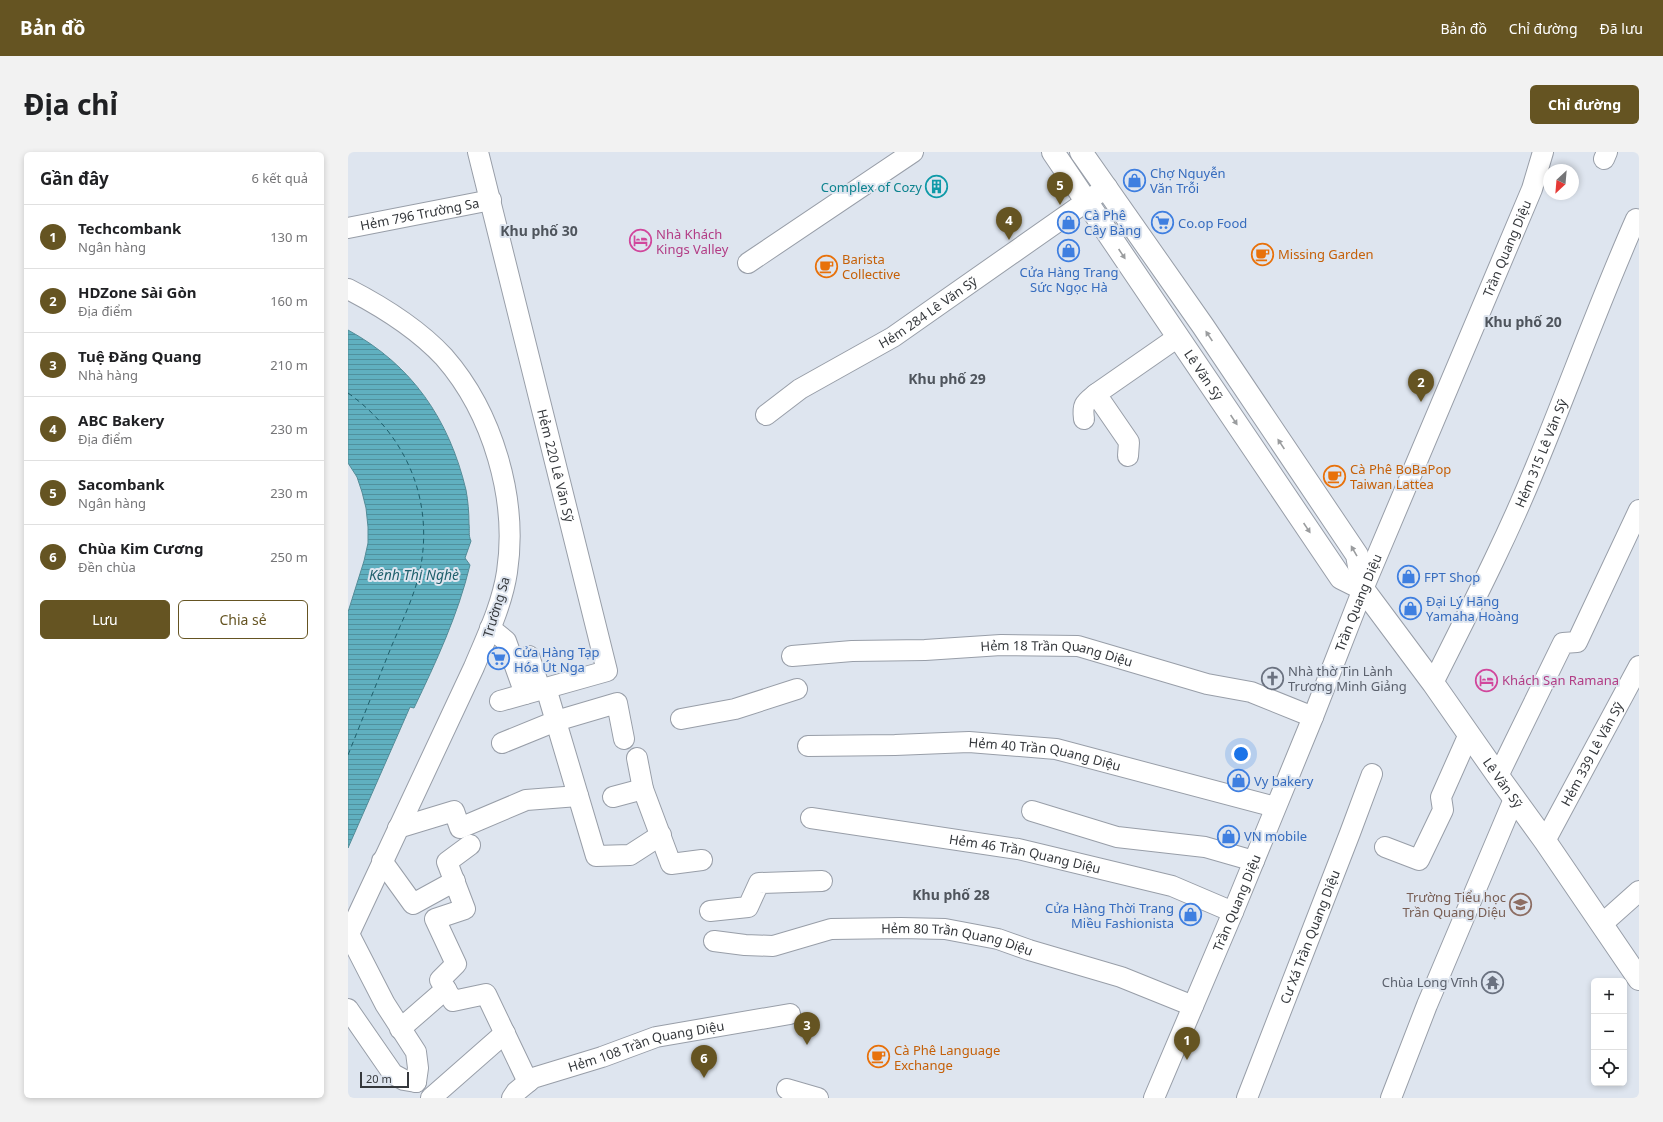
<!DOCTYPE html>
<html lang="vi">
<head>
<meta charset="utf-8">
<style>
  :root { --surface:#fff; --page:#f2f2f2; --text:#202124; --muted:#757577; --line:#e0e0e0; --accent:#655422 }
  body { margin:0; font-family:"Noto Sans",sans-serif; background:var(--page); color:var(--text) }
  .controls { position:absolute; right:12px; bottom:12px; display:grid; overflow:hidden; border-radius:6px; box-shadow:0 2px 6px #0003 }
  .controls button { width:36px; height:36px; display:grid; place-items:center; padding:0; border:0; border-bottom:1px solid var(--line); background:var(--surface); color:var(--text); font:20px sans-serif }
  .compass { position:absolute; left:1195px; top:12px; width:36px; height:36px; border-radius:50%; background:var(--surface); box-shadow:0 2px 6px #0003; rotate:206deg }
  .scale { position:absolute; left:12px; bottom:10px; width:49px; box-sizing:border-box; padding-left:4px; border:2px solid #35383c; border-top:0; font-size:11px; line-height:14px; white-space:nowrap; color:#35383c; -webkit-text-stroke:3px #dee5ef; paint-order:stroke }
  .you { position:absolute; left:893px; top:602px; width:14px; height:14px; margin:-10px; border:3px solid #fff; border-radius:50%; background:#1a73e8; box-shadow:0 0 0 6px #1a73e833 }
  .badge { display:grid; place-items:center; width:26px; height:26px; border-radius:50%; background:var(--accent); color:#fff; font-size:13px; font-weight:700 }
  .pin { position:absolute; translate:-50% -33px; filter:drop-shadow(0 1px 2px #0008) }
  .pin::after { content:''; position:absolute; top:21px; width:14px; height:12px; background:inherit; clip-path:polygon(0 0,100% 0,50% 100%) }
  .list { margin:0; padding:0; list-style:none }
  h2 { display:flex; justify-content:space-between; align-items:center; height:52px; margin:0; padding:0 16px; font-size:17px }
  h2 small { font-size:13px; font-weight:400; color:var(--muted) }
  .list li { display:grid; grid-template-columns:26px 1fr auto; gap:12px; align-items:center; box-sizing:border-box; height:64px; padding:0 16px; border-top:1px solid var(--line) }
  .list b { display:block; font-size:15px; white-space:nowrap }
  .list p { margin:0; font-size:13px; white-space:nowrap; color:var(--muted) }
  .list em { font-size:13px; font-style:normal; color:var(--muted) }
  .actions { display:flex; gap:8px; padding:12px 16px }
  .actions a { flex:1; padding:9px 0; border:1px solid var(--accent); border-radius:6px; text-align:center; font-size:14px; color:var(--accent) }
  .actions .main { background:var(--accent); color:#fff }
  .icon { flex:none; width:22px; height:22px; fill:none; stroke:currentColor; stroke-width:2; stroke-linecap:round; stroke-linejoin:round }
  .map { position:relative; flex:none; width:1291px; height:946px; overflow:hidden; border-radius:6px }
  header { display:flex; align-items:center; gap:24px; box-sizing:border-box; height:56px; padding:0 20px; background:var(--accent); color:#fff }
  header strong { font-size:19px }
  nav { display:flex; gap:22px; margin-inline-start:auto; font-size:14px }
  .intro { display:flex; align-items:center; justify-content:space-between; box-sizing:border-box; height:96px; padding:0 24px }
  h1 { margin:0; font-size:28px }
  .button { padding:10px 18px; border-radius:6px; background:var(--accent); color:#fff; font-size:14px; font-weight:700 }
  main { display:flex; gap:24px; padding:0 24px }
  aside { flex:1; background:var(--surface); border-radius:6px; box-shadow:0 2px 6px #0003 }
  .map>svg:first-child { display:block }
</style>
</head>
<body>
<header>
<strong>Bản đồ</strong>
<nav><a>Bản đồ</a><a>Chỉ đường</a><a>Đã lưu</a></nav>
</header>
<div class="intro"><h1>Địa chỉ</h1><a class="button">Chỉ đường</a></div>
<main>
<aside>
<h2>Gần đây<small>6 kết quả</small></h2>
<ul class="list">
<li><span class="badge">1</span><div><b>Techcombank</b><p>Ngân hàng</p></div><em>130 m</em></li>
<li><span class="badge">2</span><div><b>HDZone Sài Gòn</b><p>Địa điểm</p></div><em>160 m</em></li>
<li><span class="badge">3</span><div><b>Tuệ Đăng Quang</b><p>Nhà hàng</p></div><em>210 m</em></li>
<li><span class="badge">4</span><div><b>ABC Bakery</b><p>Địa điểm</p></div><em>230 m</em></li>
<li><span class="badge">5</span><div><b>Sacombank</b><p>Ngân hàng</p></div><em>230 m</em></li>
<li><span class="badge">6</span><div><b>Chùa Kim Cương</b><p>Đền chùa</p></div><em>250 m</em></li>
</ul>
<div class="actions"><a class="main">Lưu</a><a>Chia sẻ</a></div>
</aside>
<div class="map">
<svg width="1291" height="946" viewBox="0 0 1291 946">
  <defs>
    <pattern id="water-rules" width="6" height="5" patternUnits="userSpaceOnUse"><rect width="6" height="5" fill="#60b0c0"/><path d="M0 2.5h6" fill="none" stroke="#50909d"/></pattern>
  </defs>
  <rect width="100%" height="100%" fill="#dee5ef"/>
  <path fill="url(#water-rules)" stroke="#538c98" d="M0,178C64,213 101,267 118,338C120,349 121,360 121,372C122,378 120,383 123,389L117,406L122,413C110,463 88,510 66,556L62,555L0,696V460L16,409L20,391V375L18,356L14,340L9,325L0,311Z"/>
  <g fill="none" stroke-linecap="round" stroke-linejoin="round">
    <path stroke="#1e5f6c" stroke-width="1" stroke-dasharray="5 4" stroke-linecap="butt" d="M0,241C56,281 85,344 73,413C68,442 53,471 42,498C28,533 14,568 0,603"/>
    <defs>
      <g id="minor">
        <path id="s1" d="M130,0L259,519L152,549"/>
        <polyline points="1256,7 1259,0"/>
        <path id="s2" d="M0,76L143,48"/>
        <polyline points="400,111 565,0"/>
        <path d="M0,137C35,155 69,176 96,205C145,261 170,347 159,420C154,453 139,484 126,515L0,784"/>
        <path id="s3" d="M418,263L452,237L545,185L759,35"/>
        <path d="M736,267C734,252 737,251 748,242"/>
        <polyline points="780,304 781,290 748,242 830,185"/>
        <polyline points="142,476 158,489 177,542"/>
        <polyline points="181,504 192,537"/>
        <path id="s4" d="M444,504L504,499L577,498L653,493L730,494L859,532L903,540L965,565"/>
        <path id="s5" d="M1085,531C1121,459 1158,388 1188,314C1222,232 1252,148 1288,67"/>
        <polyline points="198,536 248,704 282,703 313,683"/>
        <polyline points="333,567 387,557 449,537"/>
        <polyline points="154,591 208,569 269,551 276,587"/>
        <path id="s6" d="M460,594L547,593L621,590L708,597L927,655"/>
        <polyline points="289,606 295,637 323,712 354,708"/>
        <polyline points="1150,624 1215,491 1229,490 1291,358"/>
        <polyline points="265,645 295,637"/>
        <polyline points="684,659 769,685 857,695 906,709"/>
        <path id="s7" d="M463,666L670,697L824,734L885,760"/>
        <polyline points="50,676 106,659 112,676 178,648 230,644"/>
        <path id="s8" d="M1197,689L1291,514"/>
        <polyline points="122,693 99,710 117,757 87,767 108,812 92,828 105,849 138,842 180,930"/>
        <polyline points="1037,695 1071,708 1095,658 1093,645 1121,582"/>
        <polyline points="34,709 65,752 107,729"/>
        <polyline points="362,759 400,755 411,731 474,729"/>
        <polyline points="1254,772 1291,739"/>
        <polyline points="1,782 37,852 68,900 70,916 68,930"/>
        <path id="s9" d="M366,789L397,793L425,794L483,777L553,776L597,777L650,787L681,798L773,825L845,854"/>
        <polyline points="0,857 45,922 56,928 68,930"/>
        <polyline points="52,877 98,837"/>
        <polyline points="439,937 470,946"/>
        <polyline points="83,946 157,881"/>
        <path id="s10" d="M164,946L168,940L185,926L254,905L308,885L442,862"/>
        <path id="s11" d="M806,946L885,760L965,565L1015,437L1184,37L1195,0"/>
        <path id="s12" d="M899,946L1002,681L1024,622"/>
        <polyline points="1043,946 1079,853 1166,647"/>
      </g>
      <g id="major">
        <path id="s13" d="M705,0L993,426L1015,437"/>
        <path id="s14" d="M733,0L855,174L1009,403L1015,437L1085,531L1150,624L1197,689L1291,827"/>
      </g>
    </defs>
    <use href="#minor" stroke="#989ea8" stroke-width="22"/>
    <use href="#major" stroke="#989ea8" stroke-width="24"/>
    <use href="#minor" stroke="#fff" stroke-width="20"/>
    <use href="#major" stroke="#fff" stroke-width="22"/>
  </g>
  <defs><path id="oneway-solid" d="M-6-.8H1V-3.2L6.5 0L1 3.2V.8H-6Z"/></defs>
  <g fill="#9a9c9e">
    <use href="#oneway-solid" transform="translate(774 102) rotate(56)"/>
    <use href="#oneway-solid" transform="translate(861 184) rotate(-124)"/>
    <use href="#oneway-solid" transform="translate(886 268) rotate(56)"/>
    <use href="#oneway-solid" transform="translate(933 292) rotate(-124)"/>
    <use href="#oneway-solid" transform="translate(959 376) rotate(56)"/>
    <use href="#oneway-solid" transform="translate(1006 399) rotate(-120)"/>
  </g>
  <defs>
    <symbol id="shop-ring" viewBox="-11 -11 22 22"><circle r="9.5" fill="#dee5ef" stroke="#3f7fe0" stroke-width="1.5"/><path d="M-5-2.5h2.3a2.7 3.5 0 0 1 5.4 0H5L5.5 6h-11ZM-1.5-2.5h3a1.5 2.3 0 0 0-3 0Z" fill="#3f7fe0"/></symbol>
    <symbol id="building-ring" viewBox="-11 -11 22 22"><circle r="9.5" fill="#dee5ef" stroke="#0f9aa8" stroke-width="1.5"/><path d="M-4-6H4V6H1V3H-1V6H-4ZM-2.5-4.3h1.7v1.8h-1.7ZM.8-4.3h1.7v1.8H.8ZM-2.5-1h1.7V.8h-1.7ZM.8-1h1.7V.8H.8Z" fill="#0f9aa8"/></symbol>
    <symbol id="supermarket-ring" viewBox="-11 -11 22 22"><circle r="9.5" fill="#dee5ef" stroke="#3f7fe0" stroke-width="1.5"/><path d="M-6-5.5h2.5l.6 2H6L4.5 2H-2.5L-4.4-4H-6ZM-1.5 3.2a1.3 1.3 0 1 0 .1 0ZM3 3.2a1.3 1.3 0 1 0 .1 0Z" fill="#3f7fe0"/></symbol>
    <symbol id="hotel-ring" viewBox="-11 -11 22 22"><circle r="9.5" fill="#dee5ef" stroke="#d1479c" stroke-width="1.5"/><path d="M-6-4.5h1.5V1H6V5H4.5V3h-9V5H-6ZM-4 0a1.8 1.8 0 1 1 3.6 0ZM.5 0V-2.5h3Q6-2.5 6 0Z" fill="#d1479c"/></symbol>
    <symbol id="cafe-ring" viewBox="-11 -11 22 22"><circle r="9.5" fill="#dee5ef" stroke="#e8710a" stroke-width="1.5"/><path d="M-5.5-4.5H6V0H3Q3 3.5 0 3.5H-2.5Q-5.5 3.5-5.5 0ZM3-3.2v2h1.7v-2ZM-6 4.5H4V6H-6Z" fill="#e8710a"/></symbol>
    <symbol id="church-ring" viewBox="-11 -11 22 22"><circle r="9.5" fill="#dee5ef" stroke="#6b7280" stroke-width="1.5"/><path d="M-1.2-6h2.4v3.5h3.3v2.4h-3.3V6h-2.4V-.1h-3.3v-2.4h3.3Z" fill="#6b7280"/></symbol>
    <symbol id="school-ring" viewBox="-11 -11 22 22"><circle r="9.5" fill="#dee5ef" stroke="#8d6e63" stroke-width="1.5"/><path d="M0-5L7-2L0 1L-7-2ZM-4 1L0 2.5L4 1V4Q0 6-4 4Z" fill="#8d6e63"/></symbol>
    <symbol id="temple-ring" viewBox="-11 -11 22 22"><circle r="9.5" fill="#dee5ef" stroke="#6b7280" stroke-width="1.5"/><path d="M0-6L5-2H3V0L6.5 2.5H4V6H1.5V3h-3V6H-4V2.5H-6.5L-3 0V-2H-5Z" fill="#6b7280"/></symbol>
  </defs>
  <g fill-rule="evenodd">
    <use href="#shop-ring" x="774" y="16" width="25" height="25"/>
    <use href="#building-ring" x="576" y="22" width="25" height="25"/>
    <use href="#shop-ring" x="708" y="58" width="25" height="25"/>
    <use href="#supermarket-ring" x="802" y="58" width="25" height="25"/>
    <use href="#hotel-ring" x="280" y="76" width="25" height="25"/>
    <use href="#shop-ring" x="708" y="86" width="25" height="25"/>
    <use href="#cafe-ring" x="902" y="90" width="25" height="25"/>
    <use href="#cafe-ring" x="466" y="102" width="25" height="25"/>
    <use href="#cafe-ring" x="974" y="312" width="25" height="25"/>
    <use href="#shop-ring" x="1048" y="412" width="25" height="25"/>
    <use href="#shop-ring" x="1050" y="444" width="25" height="25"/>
    <use href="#supermarket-ring" x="138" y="494" width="25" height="25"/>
    <use href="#church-ring" x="912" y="514" width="25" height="25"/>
    <use href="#hotel-ring" x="1126" y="516" width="25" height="25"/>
    <use href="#shop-ring" x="878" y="616" width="25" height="25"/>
    <use href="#shop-ring" x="868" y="672" width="25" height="25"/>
    <use href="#school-ring" x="1160" y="740" width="25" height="25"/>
    <use href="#shop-ring" x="830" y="750" width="25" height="25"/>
    <use href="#temple-ring" x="1132" y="818" width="25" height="25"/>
    <use href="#cafe-ring" x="518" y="892" width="25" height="25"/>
  </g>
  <g text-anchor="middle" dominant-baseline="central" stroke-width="4" stroke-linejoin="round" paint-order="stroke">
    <g font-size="13" fill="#366cbe" stroke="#dee5ef" text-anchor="start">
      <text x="802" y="21">Chợ Nguyễn<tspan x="802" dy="15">Văn Trỗi</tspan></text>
      <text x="736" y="63">Cà Phê<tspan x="736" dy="15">Cây Bàng</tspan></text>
      <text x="830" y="71">Co.op Food</text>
      <text x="721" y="120" text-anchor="middle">Cửa Hàng Trang<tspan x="721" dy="15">Sức Ngọc Hà</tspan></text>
      <text x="1076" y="425">FPT Shop</text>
      <text x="1078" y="449">Đại Lý Hãng<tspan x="1078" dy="15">Yamaha Hoàng</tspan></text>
      <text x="166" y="500">Cửa Hàng Tạp<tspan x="166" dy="15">Hóa Út Nga</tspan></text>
      <text x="906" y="629">Vy bakery</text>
      <text x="896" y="684">VN mobile</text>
      <text x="826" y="756" text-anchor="end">Cửa Hàng Thời Trang<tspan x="826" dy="15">Miều Fashionista</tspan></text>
    </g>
    <g font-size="13" fill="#0d838f" stroke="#dee5ef" text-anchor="end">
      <text x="574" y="35">Complex of Cozy</text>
    </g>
    <g font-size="13" fill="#35383c" stroke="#dee5ef">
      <text stroke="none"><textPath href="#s2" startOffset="73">Hẻm 796 Trường Sa</textPath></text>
      <text stroke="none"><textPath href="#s11" startOffset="920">Trần Quang Diệu</textPath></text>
      <text stroke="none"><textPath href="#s3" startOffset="192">Hẻm 284 Lê Văn Sỹ</textPath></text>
      <text stroke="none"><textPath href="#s13" startOffset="269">Lê Văn Sỹ</textPath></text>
      <text stroke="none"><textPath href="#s5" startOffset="254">Hẻm 315 Lê Văn Sỹ</textPath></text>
      <text stroke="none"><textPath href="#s1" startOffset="323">Hẻm 220 Lê Văn Sỹ</textPath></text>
      <text stroke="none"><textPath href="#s11" startOffset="536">Trần Quang Diệu</textPath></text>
      <text transform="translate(148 455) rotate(-73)">Trường Sa</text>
      <text stroke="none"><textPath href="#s4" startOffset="266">Hẻm 18 Trần Quang Diệu</textPath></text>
      <text stroke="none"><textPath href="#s8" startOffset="99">Hẻm 339 Lê Văn Sỹ</textPath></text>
      <text stroke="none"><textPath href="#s6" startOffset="238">Hẻm 40 Trần Quang Diệu</textPath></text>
      <text stroke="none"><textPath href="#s14" startOffset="762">Lê Văn Sỹ</textPath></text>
      <text stroke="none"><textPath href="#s7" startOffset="217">Hẻm 46 Trần Quang Diệu</textPath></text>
      <text stroke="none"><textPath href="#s11" startOffset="212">Trần Quang Diệu</textPath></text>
      <text stroke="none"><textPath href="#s12" startOffset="173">Cư Xá Trần Quang Diệu</textPath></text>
      <text stroke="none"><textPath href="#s9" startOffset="247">Hẻm 80 Trần Quang Diệu</textPath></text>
      <text stroke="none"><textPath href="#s10" startOffset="147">Hẻm 108 Trần Quang Diệu</textPath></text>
    </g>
    <g font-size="13" fill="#b23c85" stroke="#dee5ef" text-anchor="start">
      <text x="308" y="82">Nhà Khách<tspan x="308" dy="15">Kings Valley</tspan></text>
      <text x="1154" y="528">Khách Sạn Ramana</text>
    </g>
    <g font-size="13" fill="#c56008" stroke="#dee5ef" text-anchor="start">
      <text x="930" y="102">Missing Garden</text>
      <text x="494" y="107">Barista<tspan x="494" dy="15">Collective</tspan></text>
      <text x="1002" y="317">Cà Phê BoBaPop<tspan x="1002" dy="15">Taiwan Lattea</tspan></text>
      <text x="546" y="898">Cà Phê Language<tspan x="546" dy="15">Exchange</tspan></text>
    </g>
    <g font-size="13" fill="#5b616d" stroke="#dee5ef" text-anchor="start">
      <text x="940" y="519">Nhà thờ Tin Lành<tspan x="940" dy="15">Trương Minh Giảng</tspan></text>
      <text x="1130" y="830" text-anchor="end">Chùa Long Vĩnh</text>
    </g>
    <g font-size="13" fill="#785e54" stroke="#dee5ef" text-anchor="end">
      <text x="1158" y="745">Trường Tiểu học<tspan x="1158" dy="15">Trần Quang Diệu</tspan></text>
    </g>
    <g font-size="14" font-weight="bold" fill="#4f555d" stroke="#dee5ef">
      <text x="191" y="78">Khu phố 30</text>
      <text x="1175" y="169">Khu phố 20</text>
      <text x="599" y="226">Khu phố 29</text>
      <text x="603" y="742">Khu phố 28</text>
    </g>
    <g font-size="14" font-style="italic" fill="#1e5f6c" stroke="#dee5ef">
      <text x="66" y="422">Kênh Thị Nghè</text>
    </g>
  </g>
</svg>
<div class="controls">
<button>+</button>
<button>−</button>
<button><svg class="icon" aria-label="locate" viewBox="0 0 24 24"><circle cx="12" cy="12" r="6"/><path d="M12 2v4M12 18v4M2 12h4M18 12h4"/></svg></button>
</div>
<svg class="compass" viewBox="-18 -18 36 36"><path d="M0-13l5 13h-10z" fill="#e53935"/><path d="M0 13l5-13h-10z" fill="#757577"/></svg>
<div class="scale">20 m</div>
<div class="you"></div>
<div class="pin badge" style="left:839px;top:908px">1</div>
<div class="pin badge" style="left:1073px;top:250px">2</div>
<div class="pin badge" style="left:459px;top:893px">3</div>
<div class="pin badge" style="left:661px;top:88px">4</div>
<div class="pin badge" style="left:712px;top:53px">5</div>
<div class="pin badge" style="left:356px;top:926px">6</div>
</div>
</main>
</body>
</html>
